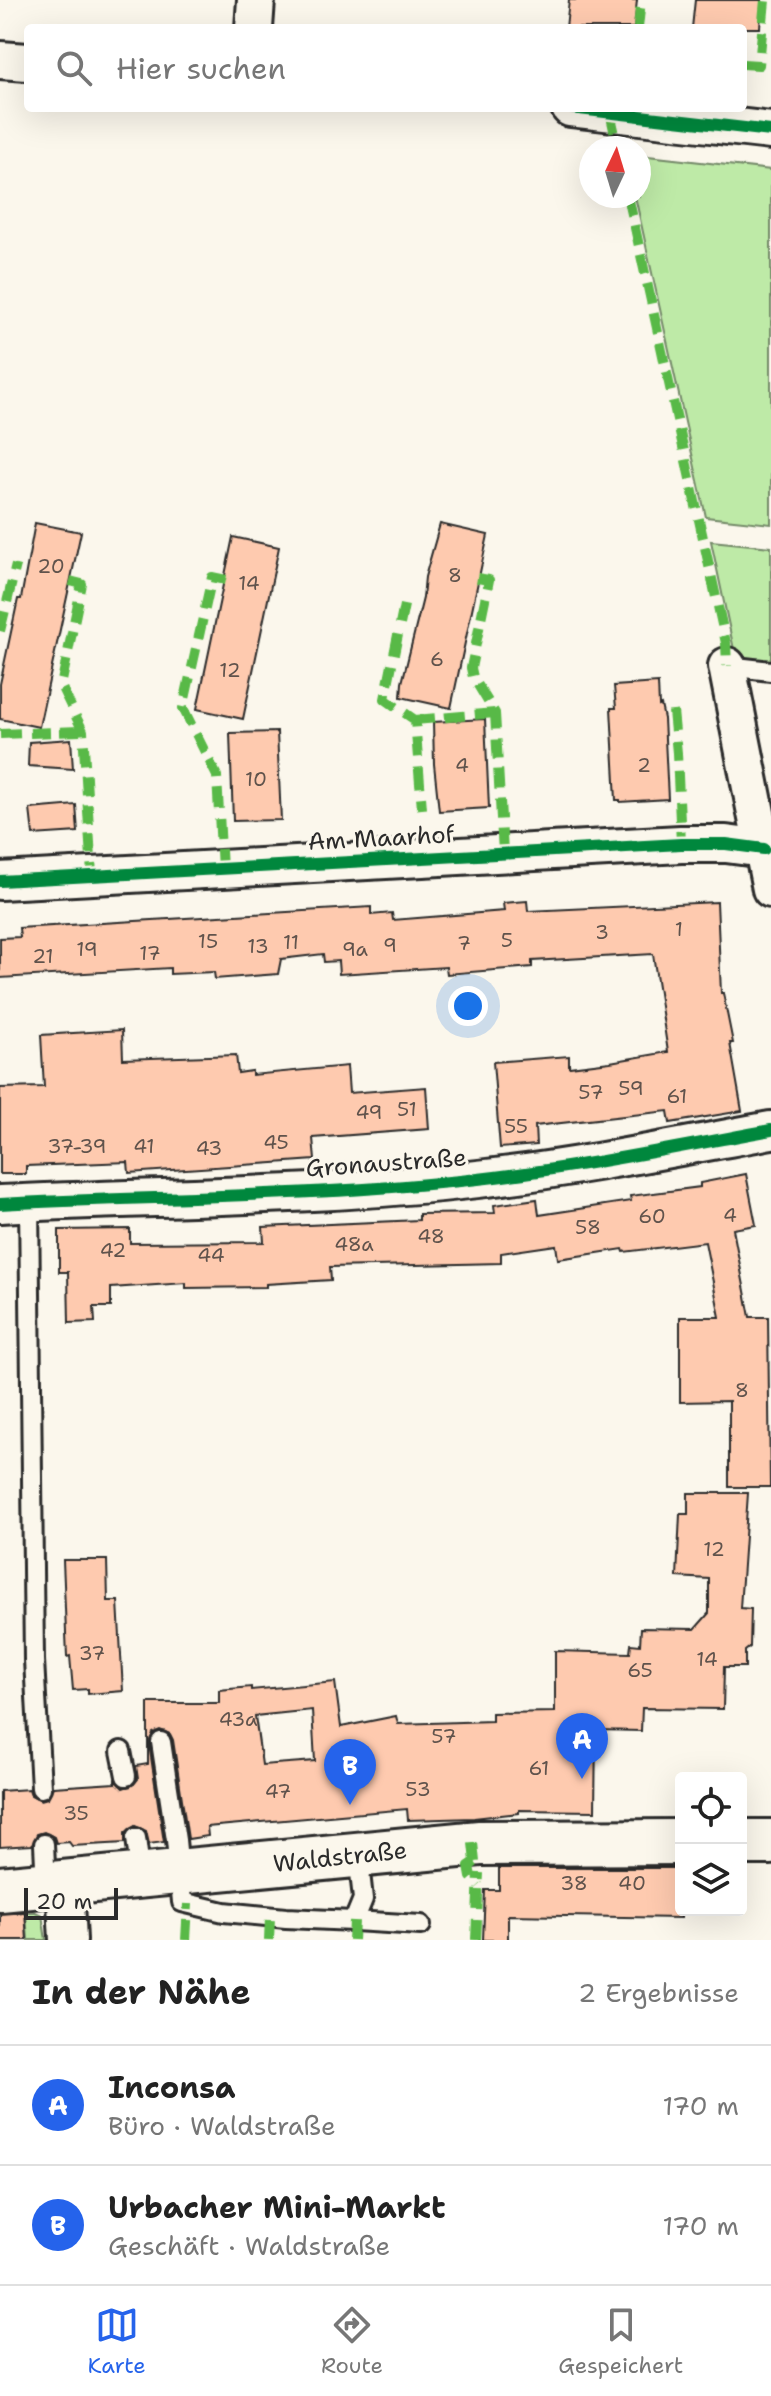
<!DOCTYPE html>
<html lang="de">
<head>
<meta charset="utf-8">
<style>
  :root { --surface:#fff; --page:#f2f2f2; --text:#222; --muted:#767676; --line:#e0e0e0; --accent:#2563eb }
  body { margin:0; font-family:"Shantell Sans",sans-serif; background:var(--page); color:var(--text) }
  .controls { position:absolute; right:24px; bottom:24px; display:grid; overflow:hidden; border-radius:8px; box-shadow:0 8px 32px #0002 }
  .controls button { width:72px; height:72px; display:grid; place-items:center; padding:0; border:0; border-bottom:2px solid var(--line); background:var(--surface); color:var(--text); font:40px sans-serif }
  .compass { position:absolute; left:579px; top:136px; width:72px; height:72px; border-radius:50%; background:var(--surface); box-shadow:0 8px 32px #0002; rotate:4deg }
  .scale { position:absolute; left:24px; bottom:20px; width:94px; box-sizing:border-box; padding-left:8px; border:4px solid #2b2b2b; border-top:0; font-size:22px; line-height:28px; white-space:nowrap; color:#2b2b2b; -webkit-text-stroke:6px #fbf7ec; paint-order:stroke }
  .you { position:absolute; left:468px; top:1006px; width:28px; height:28px; margin:-20px; border:6px solid #fff; border-radius:50%; background:#1a73e8; box-shadow:0 0 0 12px #1a73e833 }
  .badge { display:grid; place-items:center; width:52px; height:52px; border-radius:50%; background:var(--accent); color:#fff; font-size:26px; font-weight:700 }
  .pin { position:absolute; translate:-50% -66px; filter:drop-shadow(0 2px 4px #0008) }
  .pin::after { content:''; position:absolute; top:42px; width:28px; height:24px; background:inherit; clip-path:polygon(0 0,100% 0,50% 100%) }
  .list { margin:0; padding:0; list-style:none }
  h2 { display:flex; justify-content:space-between; align-items:center; height:104px; margin:0; padding:0 32px; font-size:34px }
  h2 small { font-size:26px; font-weight:400; color:var(--muted) }
  .list li { display:grid; grid-template-columns:52px 1fr auto; gap:24px; align-items:center; box-sizing:border-box; height:120px; padding:0 32px; border-top:2px solid var(--line) }
  .list b { display:block; font-size:30px; white-space:nowrap }
  .list p { margin:0; font-size:26px; white-space:nowrap; color:var(--muted) }
  .list em { font-size:26px; font-style:normal; color:var(--muted) }
  .icon { flex:none; width:44px; height:44px; fill:none; stroke:currentColor; stroke-width:2; stroke-linecap:round; stroke-linejoin:round }
  .map { position:relative; flex:none; width:771px; height:1940px; overflow:hidden }
  .search { position:absolute; background:var(--surface); box-shadow:0 8px 32px #0002; left:24px; right:24px; top:24px; height:88px; display:flex; align-items:center; gap:20px; box-sizing:border-box; padding:0 28px; border-radius:8px; color:var(--muted); font-size:30px }
  .sheet { height:344px; background:var(--surface) }
  nav { display:flex; justify-content:space-around; align-items:center; box-sizing:border-box; height:112px; border-top:2px solid var(--line); background:var(--surface); font-size:22px; color:var(--muted) }
  nav a { display:grid; justify-items:center; gap:4px }
  nav .on { color:var(--accent) }
  .map>svg:first-child { display:block }
</style>
</head>
<body>
<div class="map">
<svg width="771" height="1940" viewBox="0 0 771 1940">
  <rect width="100%" height="100%" fill="#fbf7ec"/>
  <filter id="ink" filterUnits="userSpaceOnUse"><feTurbulence type="fractalNoise" baseFrequency=".0125" numOctaves="2"/><feDisplacementMap in="SourceGraphic" scale="16" xChannelSelector="R" yChannelSelector="G"/><feConvolveMatrix kernelMatrix="1 2 1 2 8 2 1 2 1" color-interpolation-filters="sRGB"/></filter>
  <g filter="url(#ink)">
    <g fill="#beeaa7" stroke="#748a69" stroke-width="2">
      <polygon points="639,155 771,170 771,524 706,517 635,196 639,196"/>
      <polygon points="711,541 771,547 771,663 736,659"/>
      <polygon points="35,1912 42,1915 46,1940 28,1940 26,1913"/>
    </g>
    <g fill="#fecaaf" stroke="#2b2b2b" stroke-width="2" fill-rule="evenodd">
      <polygon points="569,0 637,0 634,28 566,28"/>
      <polygon points="695,0 762,0 760,28 692,28"/>
      <polygon points="35,523 81,532 39,727 0,719 0,684 18,599 21,599"/>
      <polygon points="440,524 488,535 451,708 401,697 402,683 423,598 425,577"/>
      <polygon points="233,537 279,547 243,719 197,709"/>
      <polygon points="658,683 659,706 661,705 664,719 668,799 620,802 620,800 616,800 611,708 616,708 614,686"/>
      <polygon points="485,719 489,808 439,811 434,764 433,722"/>
      <polygon points="277,732 281,820 233,821 230,733"/>
      <polygon points="71,739 73,769 28,766 29,742"/>
      <polygon points="76,805 78,832 33,835 30,809"/>
      <polygon points="527,901 528,911 717,902 721,993 723,993 733,1043 730,1043 742,1111 670,1123 668,1111 535,1126 536,1145 500,1148 493,1062 569,1056 569,1067 610,1062 668,1052 653,954 532,961 532,967 447,974 446,967 339,974 338,961 324,962 323,954 281,959 278,974 215,979 214,972 170,974 170,968 0,978 0,938 20,937 19,928 371,907 371,915 392,913 393,920 504,911 503,903"/>
      <polygon points="122,1030 123,1059 236,1055 238,1073 252,1071 252,1075 347,1066 349,1093 426,1087 429,1129 313,1138 315,1160 129,1173 128,1162 26,1166 26,1174 0,1174 0,1088 44,1087 41,1035"/>
      <polygon points="746,1174 756,1225 733,1229 750,1317 768,1317 770,1487 729,1487 729,1401 680,1402 680,1317 720,1317 705,1242 624,1252 623,1249 558,1259 556,1245 501,1253 501,1263 330,1267 331,1280 266,1284 266,1287 186,1288 186,1283 111,1288 111,1307 94,1307 95,1322 69,1323 68,1272 59,1272 59,1230 130,1229 130,1243 264,1242 263,1227 419,1220 419,1214 495,1213 494,1205 537,1199 539,1215 631,1201 630,1196 700,1187 700,1183"/>
      <path d="M688,1493H748L740,1608L751,1609L750,1647L745,1651V1667H724L723,1709L642,1708L641,1731L596,1730L595,1811L519,1810V1813L474,1818L408,1820L407,1809L207,1827L208,1836L188,1839L173,1740L170,1734L160,1730L153,1733L149,1744L164,1842L149,1844L146,1831L135,1826L125,1833V1843L72,1846L69,1842L56,1843L54,1837L44,1832L37,1834L32,1845L0,1847V1791L29,1789L31,1795L41,1800L48,1798L53,1787L115,1783V1780L123,1788L134,1784L138,1779L136,1766L148,1764V1703H219V1690L251,1687V1690L335,1682L341,1727L396,1716L398,1724L492,1721V1713L555,1712V1651L630,1653L631,1644L640,1645L641,1628L695,1629L709,1613V1579L677,1577L680,1514H688ZM312,1710L315,1761L262,1765L255,1716Z"/>
      <polygon points="63,1560 107,1560 108,1601 118,1601 123,1691 88,1694 88,1689 73,1690 70,1656 67,1657"/>
      <polygon points="499,1868 681,1868 681,1918 508,1915 508,1940 483,1940 485,1890 499,1890"/>
      <polygon points="25,1912 27,1940 0,1940 0,1914"/>
    </g>
    <g fill="none" stroke-linecap="round" stroke-linejoin="round">
      <defs>
        <g id="lane">
          <polyline points="727,666 771,671"/>
          <polyline points="29,1202 34,1660 41,1788"/>
          <polyline points="161,1742 176,1840 182,1902 224,1912 286,1918 354,1921 363,1899 358,1855"/>
          <polyline points="121,1751 126,1776"/>
          <polyline points="136,1838 141,1877"/>
          <polyline points="44,1844 46,1886"/>
          <polyline points="354,1921 421,1925"/>
        </g>
        <g id="street">
          <polyline points="254,28 256,0"/>
          <polyline points="0,60 28,62"/>
          <polyline points="570,108 771,131"/>
          <polyline points="727,666 771,889"/>
          <polyline points="0,881 681,844 726,844 764,849"/>
          <path d="M0,1204C158,1196 321,1197 478,1179C576,1168 674,1148 771,1130"/>
          <polyline points="65,1885 68,1940"/>
        </g>
        <g id="secondary">
          <polyline points="741,1842 771,1842"/>
          <polyline points="0,1889 480,1843 681,1842"/>
        </g>
      </defs>
      <use href="#lane" stroke="#2b2b2b" stroke-width="24"/>
      <use href="#street" stroke="#2b2b2b" stroke-width="42"/>
      <use href="#secondary" stroke="#2b2b2b" stroke-width="50"/>
      <use href="#lane" stroke="#fbf7ec" stroke-width="18"/>
      <use href="#street" stroke="#fbf7ec" stroke-width="36"/>
      <use href="#secondary" stroke="#fbf7ec" stroke-width="44"/>
      <g stroke="#58b947" stroke-width="10" stroke-dasharray="20 10" stroke-linecap="butt">
        <polyline points="638,28 641,0"/>
        <polyline points="743,64 759,65 765,0"/>
        <polyline points="610,112 618,148"/>
        <polyline points="628,196 726,643 727,666"/>
        <polyline points="477,578 489,580 471,668 473,677 495,713 503,853"/>
        <polyline points="70,581 82,584 61,686 83,731 92,875"/>
        <polyline points="404,605 385,699 415,720 422,809"/>
        <polyline points="0,631 16,565"/>
        <polyline points="673,711 677,753 681,844"/>
        <polyline points="415,720 495,713"/>
        <polyline points="0,734 83,731"/>
        <polyline points="222,869 217,776 183,708 212,577 226,580"/>
        <polyline points="473,1843 475,1862 479,1868"/>
        <polyline points="475,1862 469,1866 471,1877 479,1886"/>
        <polyline points="186,1940 188,1904"/>
        <polyline points="269,1940 270,1917"/>
        <polyline points="353,1940 354,1921"/>
        <polyline points="476,1940 479,1873"/>
      </g>
      <defs>
        <g id="cycleway">
          <polyline points="570,108 771,131"/>
          <polyline points="0,881 681,844 726,844 764,849"/>
          <path d="M0,1204C158,1196 321,1197 478,1179C576,1168 674,1148 771,1130"/>
        </g>
      </defs>
      <use href="#cycleway" stroke="#fbf7ec" stroke-width="17"/>
      <use href="#cycleway" stroke="#00873e" stroke-width="12"/>
    </g>
  </g>
  <g text-anchor="middle" dominant-baseline="central" stroke-width="6" stroke-linejoin="round" paint-order="stroke">
    <g font-size="20" fill="#60534c">
      <text x="51" y="566">20</text>
      <text x="455" y="575">8</text>
      <text x="249" y="583">14</text>
      <text x="437" y="659">6</text>
      <text x="230" y="670">12</text>
      <text x="462" y="765">4</text>
      <text x="644" y="765">2</text>
      <text x="256" y="779">10</text>
      <text x="679" y="929">1</text>
      <text x="602" y="932">3</text>
      <text x="507" y="940">5</text>
      <text x="208" y="941">15</text>
      <text x="291" y="942">11</text>
      <text x="464" y="943">7</text>
      <text x="390" y="945">9</text>
      <text x="258" y="946">13</text>
      <text x="87" y="949">19</text>
      <text x="355" y="949">9a</text>
      <text x="150" y="953">17</text>
      <text x="43" y="956">21</text>
      <text x="631" y="1088">59</text>
      <text x="591" y="1092">57</text>
      <text x="677" y="1096">61</text>
      <text x="407" y="1109">51</text>
      <text x="369" y="1112">49</text>
      <text x="516" y="1126">55</text>
      <text x="276" y="1142">45</text>
      <text x="77" y="1146">37-39</text>
      <text x="144" y="1146">41</text>
      <text x="209" y="1148">43</text>
      <text x="730" y="1215">4</text>
      <text x="652" y="1216">60</text>
      <text x="588" y="1227">58</text>
      <text x="431" y="1236">48</text>
      <text x="354" y="1244">48a</text>
      <text x="113" y="1250">42</text>
      <text x="211" y="1255">44</text>
      <text x="742" y="1390">8</text>
      <text x="714" y="1549">12</text>
      <text x="92" y="1653">37</text>
      <text x="707" y="1659">14</text>
      <text x="640" y="1670">65</text>
      <text x="238" y="1719">43a</text>
      <text x="444" y="1736">57</text>
      <text x="539" y="1768">61</text>
      <text x="418" y="1789">53</text>
      <text x="278" y="1791">47</text>
      <text x="76" y="1813">35</text>
      <text x="574" y="1883">38</text>
      <text x="632" y="1883">40</text>
    </g>
    <g font-size="24" fill="#2b2b2b" stroke="#fbf7ec">
      <text transform="translate(381 838) rotate(-3)">Am Maarhof</text>
      <text transform="translate(386 1163) rotate(-4)">Gronaustraße</text>
      <text transform="translate(340 1857) rotate(-6)">Waldstraße</text>
    </g>
  </g>
</svg>
<div class="controls">
<button><svg class="icon" aria-label="locate" viewBox="0 0 24 24"><circle cx="12" cy="12" r="6"/><path d="M12 2v4M12 18v4M2 12h4M18 12h4"/></svg></button>
<button><svg class="icon" aria-label="layers" viewBox="0 0 24 24"><path d="M12 4l9 5-9 5-9-5zM3 14l9 5 9-5"/></svg></button>
</div>
<svg class="compass" viewBox="-18 -18 36 36"><path d="M0-13l5 13h-10z" fill="#e53935"/><path d="M0 13l5-13h-10z" fill="#767676"/></svg>
<div class="scale">20 m</div>
<div class="you"></div>
<div class="pin badge" style="left:582px;top:1779px">A</div>
<div class="pin badge" style="left:350px;top:1805px">B</div>
<div class="search"><svg class="icon" aria-label="search" viewBox="0 0 24 24"><circle cx="10" cy="10" r="6"/><path d="M15 15l6 6"/></svg>Hier suchen</div>
</div>
<section class="sheet">
<h2>In der Nähe<small>2 Ergebnisse</small></h2>
<ul class="list">
<li><span class="badge">A</span><div><b>Inconsa</b><p>Büro · Waldstraße</p></div><em>170 m</em></li>
<li><span class="badge">B</span><div><b>Urbacher Mini-Markt</b><p>Geschäft · Waldstraße</p></div><em>170 m</em></li>
</ul>
</section>
<nav>
<a class="on"><svg class="icon" aria-label="map" viewBox="0 0 24 24"><path d="M3 6l6-2 6 2 6-2v14l-6 2-6-2-6 2zM9 4v14M15 6v14"/></svg>Karte</a>
<a><svg class="icon" aria-label="directions" viewBox="0 0 24 24"><path d="M12 3l9 9-9 9-9-9zM9 14v-3h6M13 9l2 2-2 2"/></svg>Route</a>
<a><svg class="icon" aria-label="saved" viewBox="0 0 24 24"><path d="M7 4h10v16l-5-4-5 4z"/></svg>Gespeichert</a>
</nav>
</body>
</html>
